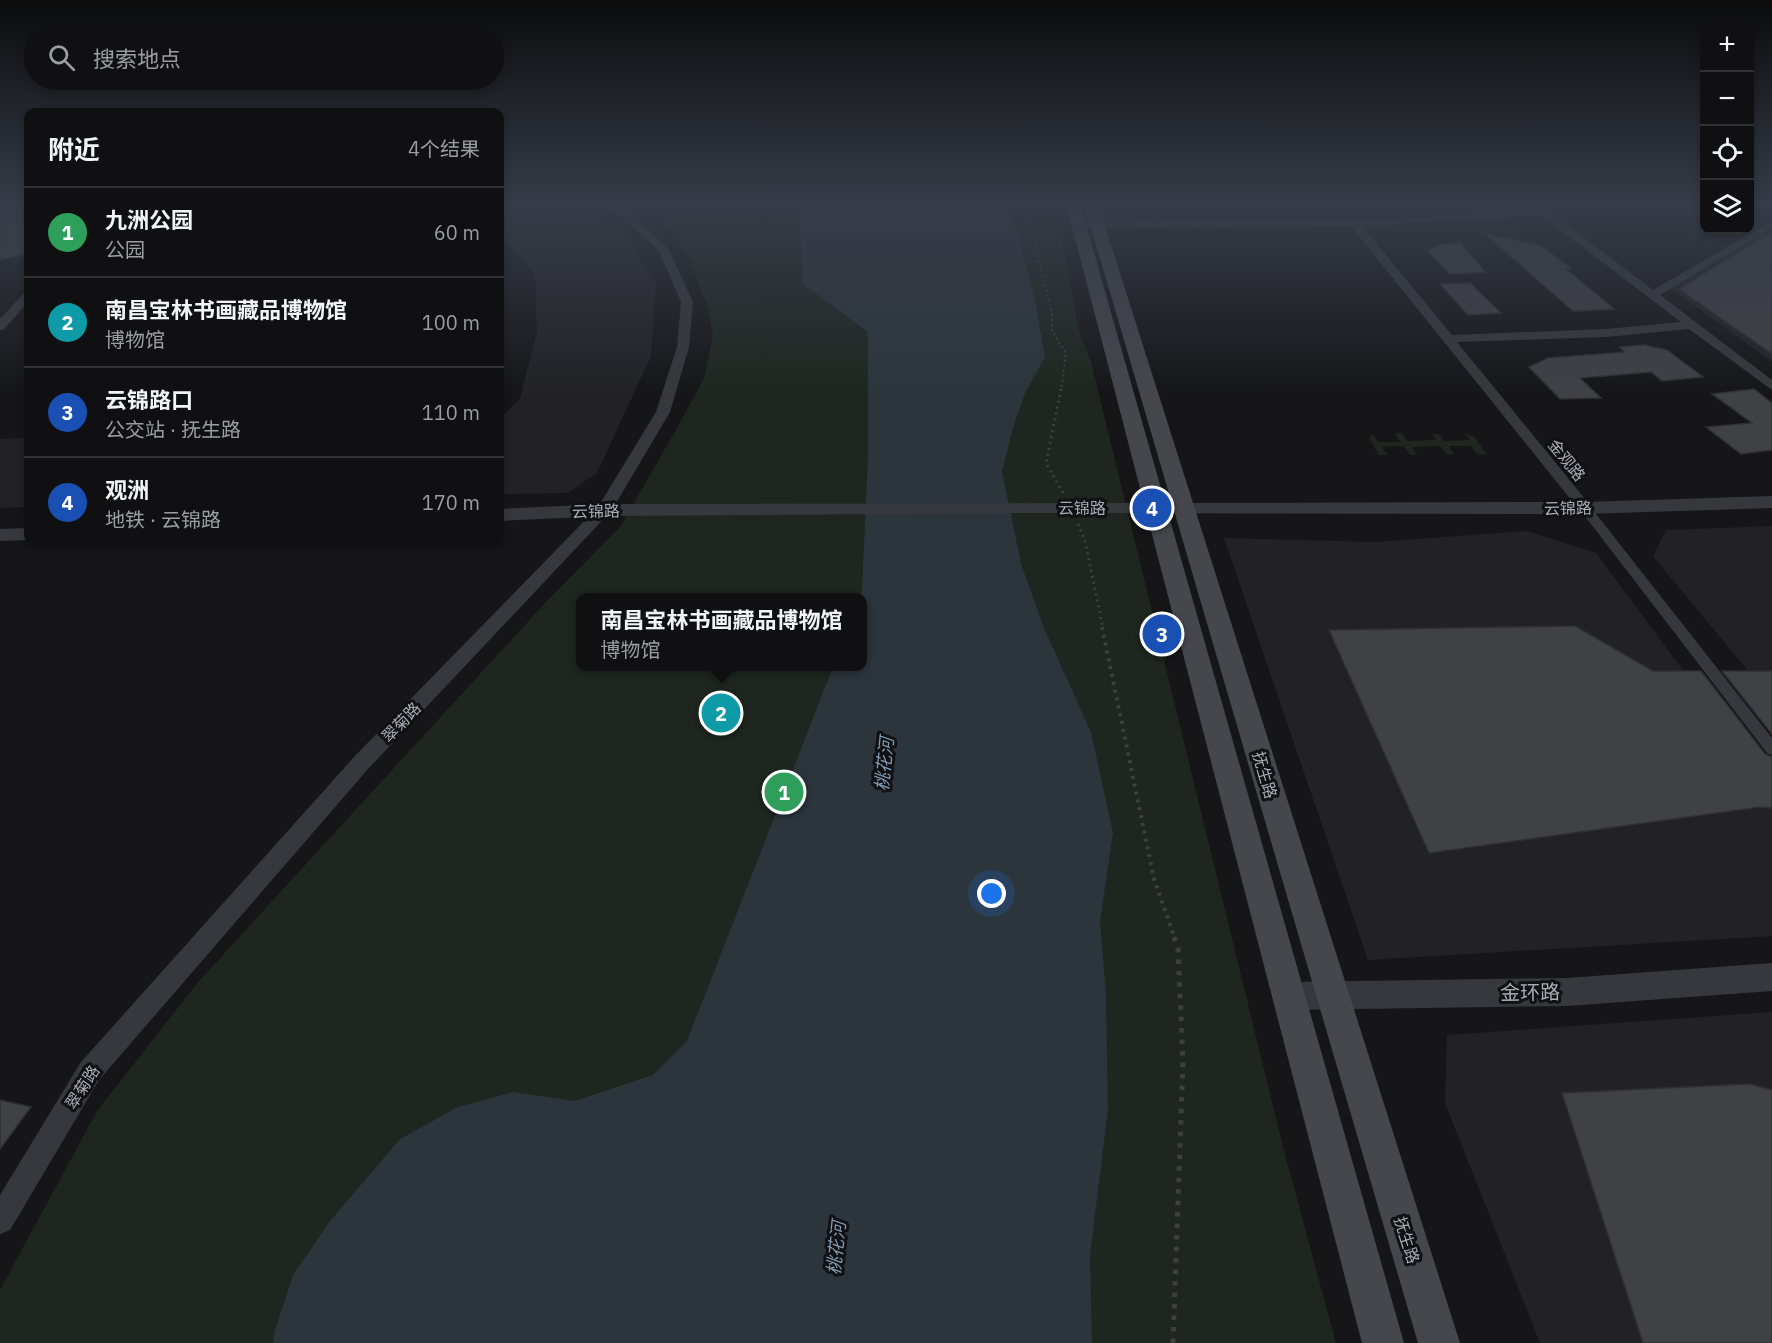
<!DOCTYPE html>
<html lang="zh">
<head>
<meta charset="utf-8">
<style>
  :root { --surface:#101012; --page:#19191b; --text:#f1f3f6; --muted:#9c9d9f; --line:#303032; --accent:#0b8043 }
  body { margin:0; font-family:"IBM Plex Sans","Noto Sans SC",sans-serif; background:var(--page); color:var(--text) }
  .controls { position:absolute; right:18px; top:18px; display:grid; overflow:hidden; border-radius:12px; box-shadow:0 3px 9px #0003 }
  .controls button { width:54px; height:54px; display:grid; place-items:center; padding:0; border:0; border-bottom:2px solid var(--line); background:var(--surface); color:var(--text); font:30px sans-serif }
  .you { position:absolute; left:992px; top:894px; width:21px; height:21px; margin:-15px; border:4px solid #fff; border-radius:50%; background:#1a73e8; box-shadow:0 0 0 9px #1a73e833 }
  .badge { display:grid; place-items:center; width:39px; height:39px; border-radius:50%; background:var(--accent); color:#fff; font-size:20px; font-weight:700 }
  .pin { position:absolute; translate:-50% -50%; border:3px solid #fff; box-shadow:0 2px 6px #0006 }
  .popup { position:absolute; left:576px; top:593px; width:291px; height:78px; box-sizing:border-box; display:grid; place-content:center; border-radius:12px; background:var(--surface); filter:drop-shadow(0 2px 4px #0005); font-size:20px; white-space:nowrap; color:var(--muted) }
  .popup b { font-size:22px; color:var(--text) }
  .popup::after { content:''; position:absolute; left:50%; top:100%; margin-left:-12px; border:12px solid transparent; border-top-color:var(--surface) }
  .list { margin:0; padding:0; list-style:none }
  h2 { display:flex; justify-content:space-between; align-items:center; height:78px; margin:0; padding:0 24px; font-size:26px }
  h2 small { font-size:20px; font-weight:400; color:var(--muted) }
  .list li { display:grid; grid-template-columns:39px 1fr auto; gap:18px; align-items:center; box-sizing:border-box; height:90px; padding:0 24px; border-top:2px solid var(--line) }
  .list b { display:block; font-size:22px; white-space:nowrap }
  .list p { margin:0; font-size:20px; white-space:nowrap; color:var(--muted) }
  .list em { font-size:20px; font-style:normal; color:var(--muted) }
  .icon { flex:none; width:33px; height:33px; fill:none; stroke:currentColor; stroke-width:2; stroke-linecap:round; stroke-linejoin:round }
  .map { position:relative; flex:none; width:1772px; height:1343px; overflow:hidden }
  .search { position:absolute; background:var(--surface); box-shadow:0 3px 9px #0003; left:24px; top:24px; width:480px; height:66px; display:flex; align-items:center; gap:15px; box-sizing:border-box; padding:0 21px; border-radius:33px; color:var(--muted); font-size:22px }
  .panel { position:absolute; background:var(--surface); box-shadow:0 3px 9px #0003; left:24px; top:108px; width:480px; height:438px; border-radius:12px }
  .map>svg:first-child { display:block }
</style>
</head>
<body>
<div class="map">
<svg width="1772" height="1343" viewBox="0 0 1772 1343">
  <rect width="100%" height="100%" fill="#161618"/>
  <g fill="#222225">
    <polygon points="500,207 592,207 625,235 656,284 651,356 597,473 568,493 500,494 500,419 520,398 537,332 535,275 500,234"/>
    <polygon points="1115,207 1198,207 1202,216 1118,216"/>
    <polygon points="1772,227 1772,362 1669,287"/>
    <polygon points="28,438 28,507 0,508 0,439"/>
    <polygon points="1772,526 1772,700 1653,556 1666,530"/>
    <polygon points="1527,531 1596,553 1772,790 1772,936 1368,960 1224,538 1376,542"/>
    <polygon points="1772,1012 1772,1343 1540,1343 1445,1103 1447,1035"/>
  </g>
  <g fill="#1e261f" fill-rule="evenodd">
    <path d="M641,207H1056L1079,330L1091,362L1283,1147L1336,1343H0V1290L97,1111L198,982L546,602L620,527L677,428L704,378L713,336L708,309L690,261L674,233ZM580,598H862V666H580Z"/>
    <polygon points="1395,433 1402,433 1407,441 1436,440 1432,434 1439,434 1444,441 1470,440 1465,433 1474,437 1487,454 1478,455 1471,446 1449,446 1454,454 1447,455 1440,446 1412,447 1417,455 1410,455 1404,446 1382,447 1387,455 1379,455 1369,438 1373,434 1378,442 1400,442"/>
  </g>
  <polygon fill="#2c353c" points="797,207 1006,207 1020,241 1036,305 1045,357 1025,393 1013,428 1002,471 1021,564 1044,628 1091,732 1113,833 1100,921 1106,995 1108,1110 1090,1255 1092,1343 273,1343 275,1330 293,1275 330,1221 400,1139 458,1107 513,1092 575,1101 653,1075 687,1041 833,667 862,666 862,598 859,597 862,591 868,455 868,332 803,284 800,219"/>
  <g fill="#404145" stroke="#303034" stroke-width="1.5">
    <polygon points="0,207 28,207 28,254 0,260"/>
    <polygon points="1772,232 1772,354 1679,289"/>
    <polygon points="1485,234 1540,245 1572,269 1566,269 1614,309 1573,311"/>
    <polygon points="1461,243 1485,272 1450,274 1427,250 1443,244"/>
    <polygon points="1470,283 1501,313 1468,315 1440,284"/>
    <polygon points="1644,345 1667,350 1703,377 1662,381 1651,372 1580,378 1601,398 1560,399 1529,367 1548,358 1625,352 1619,347"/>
    <polygon points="1754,389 1772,403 1772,450 1741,454 1706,427 1752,423 1712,394"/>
    <polygon points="1575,626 1653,671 1701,671 1765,754 1772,757 1772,808 1760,807 1429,853 1329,630"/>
    <polygon points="1722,671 1772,671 1772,734"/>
    <polygon points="1749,1084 1772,1090 1772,1343 1643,1343 1562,1093"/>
    <polygon points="0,1100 31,1107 0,1149"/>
  </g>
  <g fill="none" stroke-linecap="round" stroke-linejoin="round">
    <polyline stroke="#3d3f44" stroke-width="2" stroke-dasharray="2 3" stroke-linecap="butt" points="1026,207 1052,314 1052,331 1066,353 1061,390"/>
    <g stroke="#3d3f44" stroke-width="3" stroke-dasharray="2 4" stroke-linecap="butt">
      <polyline points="1061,389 1046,463 1063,493"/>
      <polyline points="1078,524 1085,541 1103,628"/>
    </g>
    <polyline stroke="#3d3f44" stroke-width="4" stroke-dasharray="3 5" stroke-linecap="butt" points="1102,627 1154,879 1175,939"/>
    <polyline stroke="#3d3f44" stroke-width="5" stroke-dasharray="4.5 7" stroke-linecap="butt" points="1173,1343 1183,1062 1178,948 1174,937"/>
    <polygon fill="#37383d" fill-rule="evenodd" points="1585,504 1589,505 1772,738 1772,755 1767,753 1581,511 1579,508"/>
    <g fill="#37383d" fill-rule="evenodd">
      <polygon points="611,207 622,207 668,248 693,302 689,347 670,412 612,510 368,769 99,1080 10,1230 0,1234 0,1195 81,1062 354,757 598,507 656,412 677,347 681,302 659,251"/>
      <path d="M1539,207H1563L1549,211L1653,290L1772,221V228L1660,295L1772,380V390L1689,329L1606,337L1457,342L1590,505L1593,508L1590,511H1580L1351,226L1079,228L1074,225L1079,222L1392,220ZM1538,213L1681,322L1606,329L1452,335L1362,226L1505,218Z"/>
      <polygon points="28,292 28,302 4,329 0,330 0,319 24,293"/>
    </g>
    <g fill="#37383d" fill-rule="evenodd">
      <polygon points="1772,496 1772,508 1585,514 1032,513 604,516 500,521 500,509 604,504 1585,502"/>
      <polygon points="28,528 28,540 0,541 0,529"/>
      <polygon points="1772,963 1772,991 1567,1006 1287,1010 1277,1006 1272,996 1277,986 1287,982 1567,978"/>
    </g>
    <g fill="#45474d" fill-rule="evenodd">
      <polygon points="1067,207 1081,207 1404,1343 1362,1343"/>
      <polygon points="1085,207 1099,207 1460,1343 1418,1343"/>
    </g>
  </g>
  <linearGradient id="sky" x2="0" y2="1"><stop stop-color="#0c0c0d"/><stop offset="0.52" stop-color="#363c48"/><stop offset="1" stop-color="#363c48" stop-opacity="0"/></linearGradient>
  <rect width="1772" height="395" fill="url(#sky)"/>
  <g text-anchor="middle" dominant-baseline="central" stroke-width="6" stroke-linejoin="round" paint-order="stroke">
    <g font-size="16" fill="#a8adb8" stroke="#111113">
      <text transform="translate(1567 460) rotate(51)">金观路</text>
      <text x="1082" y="508">云锦路</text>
      <text transform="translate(1568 508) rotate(-1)">云锦路</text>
      <text transform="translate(596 511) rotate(-1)">云锦路</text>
      <text transform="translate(401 722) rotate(-46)">翠菊路</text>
      <text transform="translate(1265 775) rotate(74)">抚生路</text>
      <text transform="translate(82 1087) rotate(-57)">翠菊路</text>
      <text transform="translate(1407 1240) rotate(72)">抚生路</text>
    </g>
    <g font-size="18" font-style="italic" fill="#7f9bb3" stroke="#111113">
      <text transform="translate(884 764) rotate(-84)">桃花河</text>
      <text transform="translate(836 1248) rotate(-84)">桃花河</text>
    </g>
    <g font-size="20" fill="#a8adb8" stroke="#111113">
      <text transform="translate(1530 992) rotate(-1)">金环路</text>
    </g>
  </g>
</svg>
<div class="controls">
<button>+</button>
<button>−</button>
<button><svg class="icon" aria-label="locate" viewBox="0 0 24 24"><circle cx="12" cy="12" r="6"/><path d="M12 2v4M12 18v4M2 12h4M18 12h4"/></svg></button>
<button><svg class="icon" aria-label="layers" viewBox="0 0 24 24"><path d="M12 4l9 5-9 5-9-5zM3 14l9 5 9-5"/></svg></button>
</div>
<div class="you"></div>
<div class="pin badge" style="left:784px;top:792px;background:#2e9e5b">1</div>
<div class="pin badge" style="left:721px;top:713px;background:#0f9aa8">2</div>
<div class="popup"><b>南昌宝林书画藏品博物馆</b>博物馆</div>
<div class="pin badge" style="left:1162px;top:634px;background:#1a4fb4">3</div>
<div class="pin badge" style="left:1152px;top:508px;background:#1a4fb4">4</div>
<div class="search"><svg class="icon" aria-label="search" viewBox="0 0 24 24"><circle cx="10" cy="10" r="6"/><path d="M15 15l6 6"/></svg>搜索地点</div>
<section class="panel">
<h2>附近<small>4个结果</small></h2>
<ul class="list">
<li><span class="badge" style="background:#2e9e5b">1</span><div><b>九洲公园</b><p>公园</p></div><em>60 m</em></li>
<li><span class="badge" style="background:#0f9aa8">2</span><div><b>南昌宝林书画藏品博物馆</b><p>博物馆</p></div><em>100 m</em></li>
<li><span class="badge" style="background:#1a4fb4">3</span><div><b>云锦路口</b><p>公交站 · 抚生路</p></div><em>110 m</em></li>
<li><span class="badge" style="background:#1a4fb4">4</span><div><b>观洲</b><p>地铁 · 云锦路</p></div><em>170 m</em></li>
</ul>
</section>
</div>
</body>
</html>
